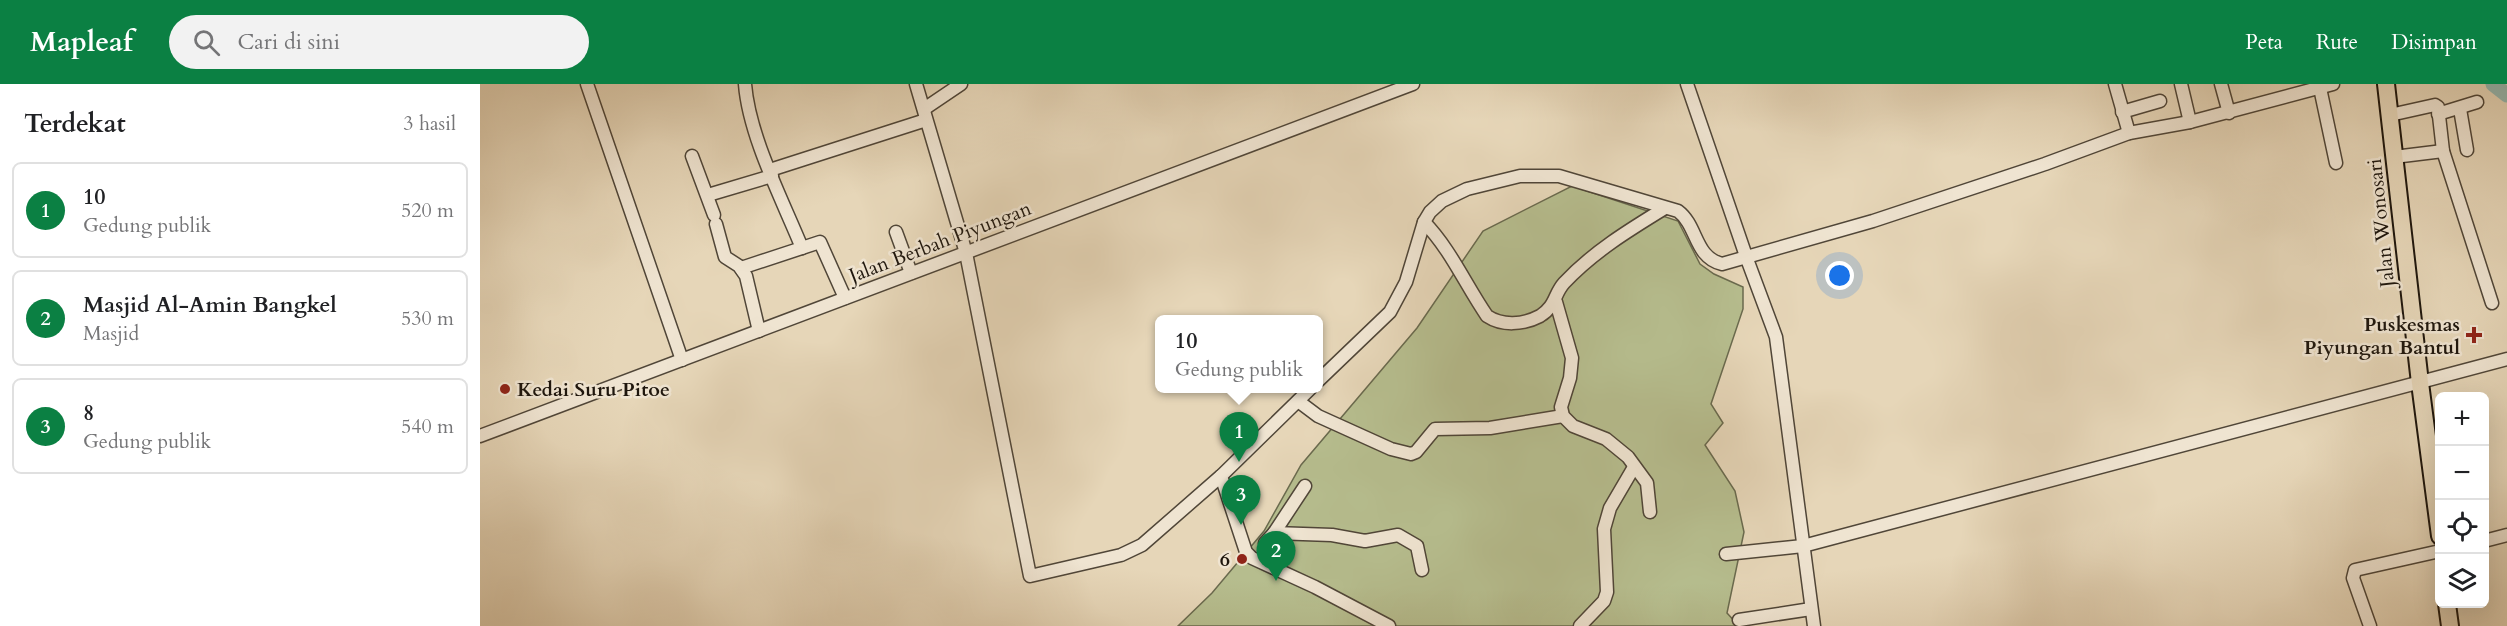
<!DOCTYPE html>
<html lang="id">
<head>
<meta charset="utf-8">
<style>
  :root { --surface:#fff; --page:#f2f2f2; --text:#202124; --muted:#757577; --line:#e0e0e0; --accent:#0b8043 }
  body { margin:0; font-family:Cardo,serif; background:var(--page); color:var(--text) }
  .controls { position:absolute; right:18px; bottom:18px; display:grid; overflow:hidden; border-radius:9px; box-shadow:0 6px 24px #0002 }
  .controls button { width:54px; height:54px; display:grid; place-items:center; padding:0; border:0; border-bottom:2px solid var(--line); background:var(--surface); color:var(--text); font:30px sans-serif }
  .you { position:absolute; left:1360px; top:192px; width:21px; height:21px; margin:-15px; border:4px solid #fff; border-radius:50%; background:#1a73e8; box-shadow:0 0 0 9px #1a73e833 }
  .badge { display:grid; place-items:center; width:39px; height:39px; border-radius:50%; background:var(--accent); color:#fff; font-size:20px; font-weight:700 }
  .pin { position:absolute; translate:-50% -50px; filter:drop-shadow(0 2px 3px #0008) }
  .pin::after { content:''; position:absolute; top:32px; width:21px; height:18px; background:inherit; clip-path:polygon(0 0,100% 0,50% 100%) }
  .popup { position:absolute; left:675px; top:231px; width:168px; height:78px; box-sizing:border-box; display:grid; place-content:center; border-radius:9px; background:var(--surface); filter:drop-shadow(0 2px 4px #0005); font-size:20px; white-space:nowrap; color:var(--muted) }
  .popup b { font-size:22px; color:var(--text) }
  .popup::after { content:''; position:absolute; left:50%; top:100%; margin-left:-12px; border:12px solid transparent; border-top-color:var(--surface) }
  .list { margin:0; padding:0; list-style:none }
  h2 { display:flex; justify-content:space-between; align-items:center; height:78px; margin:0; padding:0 24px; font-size:26px }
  h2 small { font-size:20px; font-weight:400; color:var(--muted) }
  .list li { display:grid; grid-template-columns:39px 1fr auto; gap:18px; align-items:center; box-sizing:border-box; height:96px; margin:0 12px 12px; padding:0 12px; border:2px solid var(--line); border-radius:9px }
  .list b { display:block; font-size:22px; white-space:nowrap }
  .list p { margin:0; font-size:20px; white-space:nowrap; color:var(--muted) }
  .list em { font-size:20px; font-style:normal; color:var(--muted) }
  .icon { flex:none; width:33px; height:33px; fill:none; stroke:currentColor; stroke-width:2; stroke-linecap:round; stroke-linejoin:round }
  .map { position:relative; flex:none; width:2027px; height:542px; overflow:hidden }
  header { display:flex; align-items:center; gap:36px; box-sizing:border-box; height:84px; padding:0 30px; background:var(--accent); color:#fff }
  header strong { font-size:28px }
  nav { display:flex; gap:33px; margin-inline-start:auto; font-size:21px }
  .search { width:420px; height:54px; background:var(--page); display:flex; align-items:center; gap:15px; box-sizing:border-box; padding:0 21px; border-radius:33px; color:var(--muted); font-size:22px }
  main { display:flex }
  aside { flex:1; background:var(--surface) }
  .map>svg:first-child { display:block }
</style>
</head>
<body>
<header>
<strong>Mapleaf</strong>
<div class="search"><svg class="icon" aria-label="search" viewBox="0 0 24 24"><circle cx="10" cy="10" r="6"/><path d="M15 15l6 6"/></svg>Cari di sini</div>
<nav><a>Peta</a><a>Rute</a><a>Disimpan</a></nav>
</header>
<main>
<aside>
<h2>Terdekat<small>3 hasil</small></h2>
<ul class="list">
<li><span class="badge">1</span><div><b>10</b><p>Gedung publik</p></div><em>520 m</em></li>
<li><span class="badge">2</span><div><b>Masjid Al-Amin Bangkel</b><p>Masjid</p></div><em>530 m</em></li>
<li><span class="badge">3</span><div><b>8</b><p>Gedung publik</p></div><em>540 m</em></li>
</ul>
</aside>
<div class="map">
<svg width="2027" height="542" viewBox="0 0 2027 542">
  <rect width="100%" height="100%" fill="#e6d6b8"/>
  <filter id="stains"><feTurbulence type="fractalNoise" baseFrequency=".00333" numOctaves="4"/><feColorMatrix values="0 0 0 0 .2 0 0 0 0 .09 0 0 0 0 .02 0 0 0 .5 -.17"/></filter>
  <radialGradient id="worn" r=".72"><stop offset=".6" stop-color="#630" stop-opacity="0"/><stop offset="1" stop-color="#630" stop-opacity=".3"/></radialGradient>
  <polygon fill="#b6bd8e" stroke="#6a6a4e" stroke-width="1.5" points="1092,102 1198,137 1220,180 1234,190 1263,203 1263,225 1231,320 1243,339 1225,361 1255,407 1264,448 1247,529 1259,542 698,542 732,509 784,447 821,381 937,244 1003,147"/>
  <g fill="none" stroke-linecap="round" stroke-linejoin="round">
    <polyline stroke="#96b9b2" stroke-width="15" points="2013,0 2027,11"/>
    <defs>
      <g id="minor">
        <polyline points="107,0 202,276"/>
        <path d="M265,0C269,52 302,115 322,164"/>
        <polyline points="436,0 486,169 550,492 641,471 662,461 741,392 831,304"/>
        <polyline points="1207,0 1267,175 1296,253 1334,542"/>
        <polyline points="1635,0 1649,49"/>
        <polyline points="1701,0 1710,38"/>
        <polyline points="1741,0 1749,29"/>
        <polyline points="1840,4 1856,79"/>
        <polyline points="444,25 481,0"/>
        <polyline points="1980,25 1987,66"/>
        <polyline points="1642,28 1680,17"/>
        <polyline points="1958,30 1997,18"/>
        <polyline points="1910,31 1955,21 1958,23 1963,67 2012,219"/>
        <polyline points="212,72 234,131"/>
        <polyline points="1914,73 1963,67"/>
        <polyline points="290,86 446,36"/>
        <polyline points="228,111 292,92"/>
        <path d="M944,138C971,166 985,200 1007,232C1022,242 1043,241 1060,232C1076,222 1074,210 1084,199C1113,168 1149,146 1185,124"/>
        <polyline points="236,140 245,173 259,182 266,192 279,247"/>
        <polyline points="416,148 431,189"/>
        <polyline points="261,184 340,158 365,214"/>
        <polyline points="1076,218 1092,274 1090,294 1081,323 1083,332 1093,342 1126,355 1148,373 1167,399 1170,428"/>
        <path d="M838,297L910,228L926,198L944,138L950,128L962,117L987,105L1040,92H1079L1198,127C1218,142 1214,173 1242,180L1393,137L1565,80L1649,49L1710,38L1853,0"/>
        <polyline points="818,317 838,332 911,365 931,370 936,368 955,345 1010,344 1083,332"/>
        <polyline points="0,352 933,0"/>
        <polyline points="741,392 766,468 772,474 835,503 909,542"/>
        <polyline points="794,449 825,402"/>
        <polyline points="2004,457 2027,451"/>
        <polyline points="785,459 794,449 852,451 885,457 918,451 937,462 942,486"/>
        <polyline points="1246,470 1323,462 2027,275"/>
        <polyline points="1259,536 1331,525"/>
        <polyline points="1100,542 1124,517 1127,508 1124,445 1130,424 1154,383"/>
        <polyline points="1890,542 1873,494 1875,486 1960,467"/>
      </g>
      <g id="highway">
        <polyline points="1906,0 1940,299 1960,452"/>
        <polyline points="1967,520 1970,542"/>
      </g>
    </defs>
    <use href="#minor" stroke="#504638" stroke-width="15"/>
    <use href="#highway" stroke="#1e160d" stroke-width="20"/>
    <use href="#minor" stroke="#efe4d1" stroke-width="12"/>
    <use href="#highway" stroke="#e6d6b8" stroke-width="16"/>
  </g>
  <g fill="#8f2418" stroke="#efe4d1" stroke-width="2">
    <path d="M1991 242h6v6h6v6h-6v6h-6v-6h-6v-6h6z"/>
    <circle cx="25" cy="305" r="6"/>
    <circle cx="762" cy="475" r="6"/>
  </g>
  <g text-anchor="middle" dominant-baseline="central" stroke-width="5" stroke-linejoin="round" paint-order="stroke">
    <g font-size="20" fill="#1e160d" stroke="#efe4d1">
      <text transform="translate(1901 139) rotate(-96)">Jalan Wonosari</text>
      <text transform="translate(460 158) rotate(-21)">Jalan Berbah Piyungan</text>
    </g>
    <g font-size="20" font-weight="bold" fill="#1e160d" stroke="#efe4d1" text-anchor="end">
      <text x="1980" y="240">Puskesmas<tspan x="1980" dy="23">Piyungan Bantul</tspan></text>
      <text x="37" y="305" text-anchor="start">Kedai Suru Pitoe</text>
      <text x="750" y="475">6</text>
    </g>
  </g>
  <rect width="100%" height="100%" filter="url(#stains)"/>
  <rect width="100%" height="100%" fill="url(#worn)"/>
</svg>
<div class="controls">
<button>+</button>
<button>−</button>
<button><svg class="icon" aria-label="locate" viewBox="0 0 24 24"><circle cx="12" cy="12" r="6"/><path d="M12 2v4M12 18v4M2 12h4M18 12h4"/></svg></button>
<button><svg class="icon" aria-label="layers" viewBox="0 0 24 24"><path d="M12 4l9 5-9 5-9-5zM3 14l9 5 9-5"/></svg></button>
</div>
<div class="you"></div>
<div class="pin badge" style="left:759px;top:378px">1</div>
<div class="popup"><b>10</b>Gedung publik</div>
<div class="pin badge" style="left:796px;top:497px">2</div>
<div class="pin badge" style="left:761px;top:441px">3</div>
</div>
</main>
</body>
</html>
